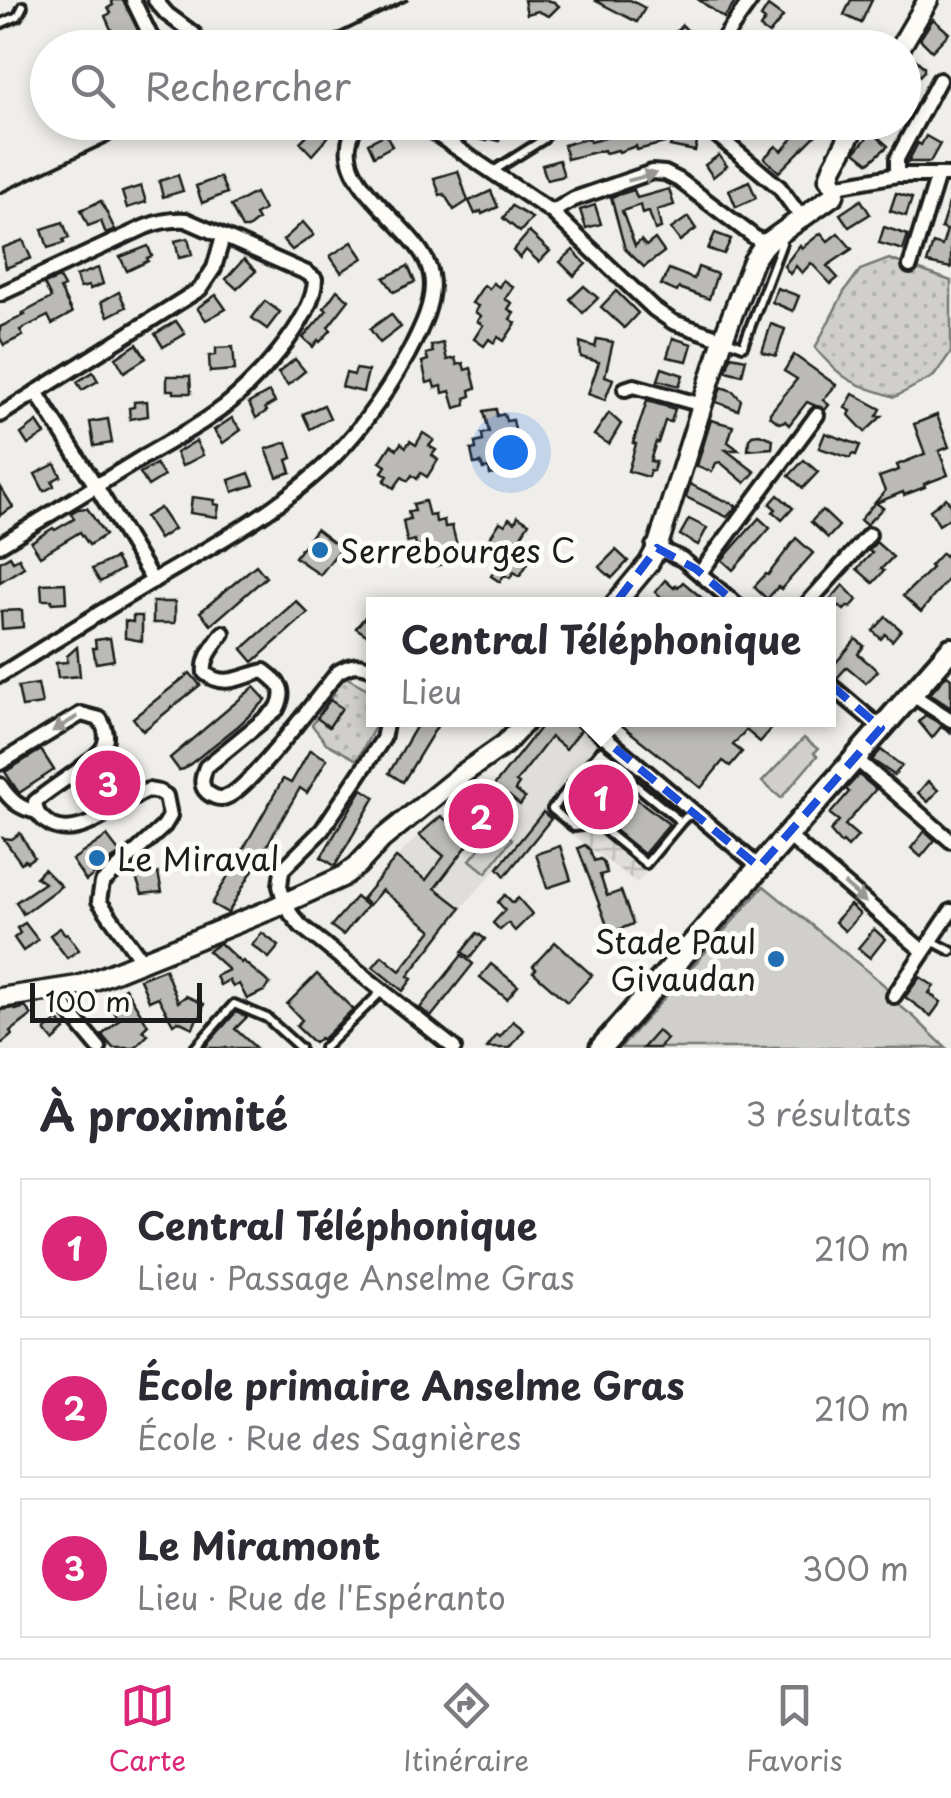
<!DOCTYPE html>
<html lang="fr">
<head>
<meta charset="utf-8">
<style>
  :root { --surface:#fff; --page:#f7f7f7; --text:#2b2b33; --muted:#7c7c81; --line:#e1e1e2; --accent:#db2777 }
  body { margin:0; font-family:"Playpen Sans",sans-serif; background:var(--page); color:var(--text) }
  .scale { position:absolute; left:30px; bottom:25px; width:172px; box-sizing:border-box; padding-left:10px; border:5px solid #1c1c1c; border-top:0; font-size:28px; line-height:35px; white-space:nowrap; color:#1c1c1c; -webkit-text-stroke:8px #fdfcf7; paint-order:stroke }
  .you { position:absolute; left:510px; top:452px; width:35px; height:35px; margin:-25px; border:8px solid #fff; border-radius:50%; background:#1a73e8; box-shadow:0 0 0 15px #1a73e833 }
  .badge { display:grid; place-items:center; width:65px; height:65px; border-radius:50%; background:var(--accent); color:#fff; font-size:32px; font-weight:700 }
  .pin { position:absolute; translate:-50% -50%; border:5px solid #fff; box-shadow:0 2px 10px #0006 }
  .popup { position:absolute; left:366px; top:597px; width:470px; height:130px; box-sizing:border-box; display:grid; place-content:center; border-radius:0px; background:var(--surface); filter:drop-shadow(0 2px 8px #0005); font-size:32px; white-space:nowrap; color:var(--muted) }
  .popup b { font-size:38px; color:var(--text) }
  .popup::after { content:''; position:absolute; left:50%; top:100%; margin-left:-20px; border:20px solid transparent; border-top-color:var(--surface) }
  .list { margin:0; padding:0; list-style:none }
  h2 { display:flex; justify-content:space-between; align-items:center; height:130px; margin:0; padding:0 40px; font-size:42px }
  h2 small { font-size:32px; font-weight:400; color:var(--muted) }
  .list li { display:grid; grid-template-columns:65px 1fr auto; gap:30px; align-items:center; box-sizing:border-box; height:140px; margin:0 20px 20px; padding:0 20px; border:2px solid var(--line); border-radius:0px }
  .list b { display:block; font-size:38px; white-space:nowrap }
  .list p { margin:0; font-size:32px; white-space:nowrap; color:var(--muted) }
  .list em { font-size:32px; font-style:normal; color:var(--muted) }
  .icon { flex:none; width:55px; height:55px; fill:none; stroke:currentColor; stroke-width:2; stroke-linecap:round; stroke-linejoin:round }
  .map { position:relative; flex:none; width:951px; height:1048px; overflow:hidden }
  .search { position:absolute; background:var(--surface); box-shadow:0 5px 15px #0003; left:30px; right:30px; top:30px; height:110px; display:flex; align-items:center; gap:25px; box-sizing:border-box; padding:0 35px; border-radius:55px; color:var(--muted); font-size:38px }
  .sheet { height:610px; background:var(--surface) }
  nav { display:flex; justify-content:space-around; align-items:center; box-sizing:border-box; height:140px; border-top:2px solid var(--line); background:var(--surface); font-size:28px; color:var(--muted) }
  nav a { display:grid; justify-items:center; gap:5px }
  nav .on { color:var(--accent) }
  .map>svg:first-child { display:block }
</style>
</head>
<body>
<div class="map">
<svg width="951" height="1048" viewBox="0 0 951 1048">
  <defs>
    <pattern id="industrial-grid" width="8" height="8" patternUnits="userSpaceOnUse" patternTransform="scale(2.5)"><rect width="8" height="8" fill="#e0deda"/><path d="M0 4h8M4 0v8" fill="none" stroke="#c0beba"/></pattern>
    <pattern id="park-dots" width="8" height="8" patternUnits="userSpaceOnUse" patternTransform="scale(2.5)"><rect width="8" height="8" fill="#d0cfcc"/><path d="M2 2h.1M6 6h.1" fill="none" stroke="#b2b1af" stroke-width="1.8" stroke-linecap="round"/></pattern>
  </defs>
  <rect width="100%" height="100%" fill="#f0eeea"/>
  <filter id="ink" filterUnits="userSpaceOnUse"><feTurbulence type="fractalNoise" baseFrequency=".01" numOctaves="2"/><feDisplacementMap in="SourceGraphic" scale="20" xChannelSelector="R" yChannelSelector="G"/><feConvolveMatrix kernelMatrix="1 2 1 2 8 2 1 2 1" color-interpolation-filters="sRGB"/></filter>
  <g filter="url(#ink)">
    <polygon fill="#e0deda" points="546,720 568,720 571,722 579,720 602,741 498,868 461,908 396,858 426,827 428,828 433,821 435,822 462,799 476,810"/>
    <polygon fill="url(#industrial-grid)" points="599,741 686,813 688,824 637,883 543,813"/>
    <g fill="url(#park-dots)" stroke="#767674" stroke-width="2.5">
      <path d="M889,259L951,281V352L934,376L895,397C853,384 844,382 815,348L844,292L860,270Z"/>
      <polygon points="342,675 373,692 374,720 378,721 357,760 326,743 312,725 334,694 330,689"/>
    </g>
    <g fill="#d0cfcc" stroke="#767674" stroke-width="2.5">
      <polygon points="804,738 818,749 814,753 817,756 781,798 762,782"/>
      <polygon points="497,827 512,839 486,873 470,860"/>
      <polygon points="764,886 883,984 893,995 891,999 914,1017 946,1048 620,1048"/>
    </g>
    <g fill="#bbbab6" stroke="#1c1c1c" stroke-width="2.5">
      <polygon points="111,0 123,0 147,48 130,48 116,32 113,34 105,16 111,13 108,8 113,5"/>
      <polygon points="524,0 546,0 554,2 559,6 549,16 538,11 527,14"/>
      <polygon points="594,0 630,0 645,8 637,22"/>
      <polygon points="699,0 737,0 724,18"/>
      <polygon points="851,0 872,0 861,23 844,15"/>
      <polygon points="768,6 783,17 769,34 760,28 765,20 761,17"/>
      <polygon points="933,19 949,33 932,51 920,39"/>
      <polygon points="682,25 696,39 699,36 708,44 707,48 662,48"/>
      <polygon points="914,58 924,67 924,71 904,92 904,68"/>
      <polygon points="633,122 659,122 660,126 699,134 695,151 670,146 672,141 637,150 636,146 619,152 618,150 605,153 604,150 567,159 564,145 589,138 590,142 635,130"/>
      <polygon points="479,123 502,130 499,141 488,138 487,141 474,138"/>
      <polygon points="317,125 328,137 312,155 300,142"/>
      <polygon points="804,125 815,136 779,172 764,158 776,146 782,151"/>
      <polygon points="872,132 888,146 869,163 855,152"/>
      <polygon points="386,134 392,146 374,156 368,143"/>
      <polygon points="926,136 940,144 930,162 908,162 918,143 921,145"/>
      <polygon points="719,155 727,166 713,177 705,165"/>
      <polygon points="559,160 564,176 547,180 542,165"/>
      <polygon points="458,171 468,201 454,210 444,194 440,195 434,178"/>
      <polygon points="178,175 183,191 163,197 159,181"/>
      <polygon points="220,177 227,193 202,203 196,186"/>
      <polygon points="749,181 756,198 736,207 729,190"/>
      <polygon points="141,186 146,202 127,208 122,192"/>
      <polygon points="669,189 674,205 657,210 661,228 655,230 649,212 642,214 640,205 622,211 635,246 641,240 646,246 655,239 664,252 644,267 625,249 611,197 634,190 637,198"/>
      <polygon points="491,191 498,207 482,214 481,211 475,214 469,201"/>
      <polygon points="255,193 264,210 255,215 258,220 248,228 242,228 231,206"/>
      <polygon points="896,193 912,198 906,216 890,211"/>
      <polygon points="861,200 870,214 849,227 840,214"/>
      <polygon points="101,201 115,230 106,234 101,221 88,226 81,210"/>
      <polygon points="949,203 951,203 951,268 927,263 933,243 942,246 947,230 941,228"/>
      <polygon points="595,205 601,224 586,228 580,210"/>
      <polygon points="512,206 532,218 520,232 503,218"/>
      <polygon points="688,217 696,229 680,241 671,229"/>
      <polygon points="63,222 69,238 63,240 64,243 48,248 42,229"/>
      <polygon points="303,222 314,235 292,250 283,240"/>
      <polygon points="884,227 908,235 903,250 879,243"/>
      <polygon points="529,232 550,251 539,262 526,250 520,258 513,251"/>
      <polygon points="715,233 731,239 724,254 708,249"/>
      <polygon points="821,233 828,241 838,233 852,249 827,266 838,278 831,284 811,263 802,273 796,266 790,274 784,266 800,245 802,248"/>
      <polygon points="188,238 192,255 179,258 175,241"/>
      <polygon points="23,240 31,258 6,268 2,248"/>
      <polygon points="352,242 363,258 341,272 330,256"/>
      <polygon points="148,246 152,256 147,258 148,261 127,271 120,257"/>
      <polygon points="573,250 586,264 574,276 560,262"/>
      <polygon points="244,259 256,271 237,289 226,279"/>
      <polygon points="408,266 415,282 394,292 384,278"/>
      <polygon points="698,267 717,274 709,299 679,288 677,292 661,285 669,269 694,279"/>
      <polygon points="98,268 103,284 90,289 89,286 80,288 76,276"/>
      <polygon points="59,278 64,287 60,289 72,313 52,324 48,316 20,330 23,336 4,345 0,338 0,327 25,315 23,313 51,298 44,284"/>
      <polygon points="503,280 513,287 505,299 512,303 508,309 514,313 510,319 516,323 504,341 498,337 494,343 489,339 484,346 474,339 483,325 477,321 481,316 475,312 478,306 472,303 484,285 489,289 493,283 499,287"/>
      <polygon points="584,286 598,298 583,313 570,299"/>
      <polygon points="777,288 799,296 793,311 772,302"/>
      <polygon points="337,290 349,300 328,327 331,330 320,342 318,340 313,347 303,338 327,310 324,308"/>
      <polygon points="616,291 638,313 624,328 601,307"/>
      <polygon points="119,292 126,307 108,316 101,302"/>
      <polygon points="216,295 226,309 206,320 197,308"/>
      <polygon points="265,301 280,312 267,329 252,318"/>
      <polygon points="391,314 401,327 380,343 370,329"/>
      <polygon points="176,321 185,334 163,347 155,334"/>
      <polygon points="771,324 785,329 776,356 762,352"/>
      <polygon points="673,338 692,344 687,361 667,357"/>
      <polygon points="597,339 613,342 605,376 613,379 605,400 588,394 599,362 581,357 580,342 595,347"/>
      <polygon points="443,343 447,360 455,358 457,365 463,363 465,370 471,368 476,388 470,390 471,396 465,398 466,405 455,408 450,391 443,393 442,386 435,388 433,381 427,383 422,362 428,360 426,354 433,352 431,346"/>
      <polygon points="137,344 146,358 124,372 116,358"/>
      <polygon points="233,347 235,370 210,372 209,356 216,355 216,348"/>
      <polygon points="794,355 836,385 823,400 829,405 825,410 807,402 789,425 785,421 779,423 770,416 770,413 797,379 784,371"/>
      <polygon points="731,356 746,359 742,375 726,371"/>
      <polygon points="295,359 305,371 288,385 278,373"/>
      <polygon points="662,368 683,375 679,386 658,380"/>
      <polygon points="356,369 368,371 363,392 342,387 346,373 354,375"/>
      <polygon points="93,372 98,381 82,390 77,382"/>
      <polygon points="167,376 190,376 191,393 174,393 174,390 167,390"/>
      <polygon points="721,387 733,391 741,400 738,410 716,402"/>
      <polygon points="269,392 275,402 265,408 267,411 256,418 249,403"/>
      <polygon points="853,394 881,409 877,416 882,416 865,432 849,415 851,411 845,408"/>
      <polygon points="147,401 148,416 130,419 129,408 134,407 134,402"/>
      <polygon points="647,401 675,409 671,422 665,421 658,443 656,442 650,461 656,462 653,471 650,470 648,477 628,471 636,444 633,443"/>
      <polygon points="324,405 330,418 310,429 303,414"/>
      <polygon points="496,409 497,416 504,414 506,421 513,420 517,440 510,441 512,448 505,450 506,456 500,457 503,472 490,475 489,468 483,469 481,463 474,464 471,450 476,449 475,443 483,441 482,434 489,432 484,411"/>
      <polygon points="609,413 621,424 609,444 594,435"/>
      <polygon points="937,415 949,447 939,451 948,475 924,484 925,487 904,495 903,492 876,503 883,508 866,525 860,520 885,491 879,477 899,470 897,465 925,454 914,424"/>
      <polygon points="232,418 241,430 223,443 214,430"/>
      <polygon points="108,419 112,443 94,446 90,422"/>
      <polygon points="711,420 733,426 728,442 739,450 726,450 755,472 745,483 720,462 716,463 712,472 697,466"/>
      <polygon points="37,422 45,434 28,445 21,434"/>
      <polygon points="423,433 434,440 429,446 436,450 432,455 438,460 427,477 421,473 417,479 412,475 408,481 402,477 394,488 384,481 388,476 382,472 386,466 380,462 391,445 397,449 401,443 406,447 410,441 416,445"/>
      <polygon points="825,433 860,445 856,455 852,454 850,458 819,448"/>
      <polygon points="759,434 773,439 772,448 748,450 749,439 752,435"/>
      <polygon points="196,441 203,455 182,466 176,453"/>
      <polygon points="287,442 292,458 287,460 291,472 277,477 266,449"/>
      <polygon points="804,460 818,472 803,488 789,476"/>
      <polygon points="55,464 61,476 52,481 54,486 44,491 35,474"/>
      <polygon points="156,464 164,476 148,486 140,473"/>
      <polygon points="249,473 254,485 233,492 229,480"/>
      <polygon points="690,484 704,491 737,506 727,517 686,497"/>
      <polygon points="0,486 13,507 0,515"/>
      <polygon points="778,495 793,508 782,520 773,512 776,509 770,504"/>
      <polygon points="192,497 215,500 214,504 219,505 217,517 190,513"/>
      <polygon points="946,498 951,505 951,517 939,525 930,510"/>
      <polygon points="425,501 429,516 435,515 436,522 444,520 445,527 452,526 457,546 450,548 452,554 445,556 447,563 434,566 431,551 424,552 423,546 416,547 415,540 407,542 403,521 410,519 408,512 415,511 413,504"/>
      <polygon points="87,508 105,535 89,545 80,532 40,556 31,542 53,528 55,530 74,519 71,513 78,509"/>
      <polygon points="160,508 174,529 159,539 145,517"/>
      <polygon points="822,510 839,526 828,538 811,522"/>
      <polygon points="518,516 529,523 521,536 526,539 523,545 528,548 525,554 531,558 520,576 514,572 510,578 504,575 500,582 491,576 499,562 493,558 497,552 491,548 494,543 489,539 500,522 505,525 509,518 515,522"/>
      <polygon points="759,518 770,528 733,570 722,560"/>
      <polygon points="689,519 707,528 698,545 680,535"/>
      <polygon points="316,529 341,548 320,575 295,557"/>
      <polygon points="796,538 813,553 781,589 778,587 767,599 754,587 766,574 768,575"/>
      <polygon points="876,542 893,557 881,569 884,571 873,583 857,569 872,553 869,551"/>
      <polygon points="951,549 951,575 921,612 903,596 932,568 930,566 942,553 945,556"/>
      <polygon points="616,550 628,561 612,578 599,567"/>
      <polygon points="10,556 13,561 19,558 24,567 0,582 0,562"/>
      <polygon points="115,558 122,569 100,582 92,569"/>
      <polygon points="256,565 266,577 211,625 200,612"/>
      <polygon points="665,580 674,588 676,585 678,587 683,582 709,604 669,604 655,592"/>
      <polygon points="65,583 66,602 52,603 52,600 42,600 41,584"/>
      <polygon points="843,585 857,600 850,608 848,606 844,610 831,599"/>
      <polygon points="296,601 308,613 253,662 242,649"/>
      <rect x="153" y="602" width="22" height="21"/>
      <polygon points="374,606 374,640 356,628"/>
      <polygon points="22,610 23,627 2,629 1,611"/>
      <polygon points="133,616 142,616 142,641 125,638 125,621 133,622"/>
      <polygon points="886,617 901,630 892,641 885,634 881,639 873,631"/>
      <polygon points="110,638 114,660 96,663 93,648 96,648 95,640"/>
      <polygon points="856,639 864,646 858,654 878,671 866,683 847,667 837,678 828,672"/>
      <polygon points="77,647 80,676 58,678 56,663 67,662 67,656"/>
      <polygon points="190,673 200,685 143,731 133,718"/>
      <polygon points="947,675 951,678 951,708 930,694"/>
      <polygon points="38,684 42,704 22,707 18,687"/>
      <polygon points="254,687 266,700 238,726 184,769 179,770 170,758"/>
      <polygon points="330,700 342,708 329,727 317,718"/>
      <polygon points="925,715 951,730 951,733 941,727 932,738 919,722"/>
      <polygon points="420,720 441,720 403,782 389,773"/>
      <polygon points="546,720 575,720 576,726 581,730 566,749 551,737 516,782 519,784 515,790 525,798 520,805 509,796 505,801 503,799 435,888 461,908 408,976 412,979 403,991 373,967 382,956 400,971 432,930 382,890 369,905 362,899 396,858 426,880 444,856 419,835 441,816 459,830"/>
      <polygon points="615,720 764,720 773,727 760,742 746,730 733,745 742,752 730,766 723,761 701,788"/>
      <polygon points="41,750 54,770 19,793 5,772"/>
      <polygon points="310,750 327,759 307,793 300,788 228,913 212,904 283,779 291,783"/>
      <polygon points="881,750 902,766 894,775 872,760"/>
      <polygon points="124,753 137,775 88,805 84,797 95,790 87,776"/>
      <polygon points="601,760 625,778 620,786 669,824 644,854 588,809 576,820 564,810 563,806"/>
      <polygon points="859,775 876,789 845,825 858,836 848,847 843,842 841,844 830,831 839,821 830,814 849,792 846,789"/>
      <polygon points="928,781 938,790 928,802 918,793"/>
      <polygon points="362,789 375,797 335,866 321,857"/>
      <polygon points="543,812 551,819 505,876 498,868"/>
      <polygon points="925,831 935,840 921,857 911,848"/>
      <polygon points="20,833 34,857 27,862 25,860 21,863 3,838 12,839"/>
      <polygon points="107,836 120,853 86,881 72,860"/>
      <polygon points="585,845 590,850 594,861 600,859 603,862 607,873 600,875 607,896 621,891 633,924 610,933 578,848"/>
      <polygon points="560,846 571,880 547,888 536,854"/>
      <polygon points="44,869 61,886 23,914 16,902 44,883 36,877"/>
      <polygon points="158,873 162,892 142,894 136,878"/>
      <polygon points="505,895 513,903 518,898 532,914 515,931 508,923 500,930 493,923 505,910 498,902"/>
      <polygon points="356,897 367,906 343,935 331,926"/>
      <polygon points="850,905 860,914 845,931 835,922"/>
      <polygon points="25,923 38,940 23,951 14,938 20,933 17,928"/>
      <polygon points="60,928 65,934 67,933 79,950 67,958 50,935"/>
      <polygon points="874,929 885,939 870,958 858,948"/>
      <polygon points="262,933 279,946 269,958 252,945"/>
      <polygon points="477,933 485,939 470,958 462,952"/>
      <polygon points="555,942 592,975 567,1002 533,972 536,969 533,966"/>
      <polygon points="220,943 241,963 243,961 270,984 264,991 247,999 239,984 233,987 229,980 220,985 216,976 229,970 208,951"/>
      <polygon points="462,955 473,964 431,1017 420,1008"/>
      <polygon points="491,964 518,986 507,999 480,977"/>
      <polygon points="165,969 178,1002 186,996 204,1004 200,1019 197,1018 193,1028 178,1021 173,1024 158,997 149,1001 140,979"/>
      <polygon points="317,974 353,1009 322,1040 320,1038 314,1043 296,1026 302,1020 287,1004"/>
      <polygon points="920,977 934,986 929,993 941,1002 931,1016 905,997"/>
      <polygon points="125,988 148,1025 143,1030 148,1035 135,1048 113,1048 102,1035 119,1020 107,999"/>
      <polygon points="25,1007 32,1015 10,1032 12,1035 0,1045 0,1010 15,1008 16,1010"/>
      <polygon points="236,1012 247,1017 235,1029 256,1048 204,1048"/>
      <polygon points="58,1020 65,1030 53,1041 45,1031"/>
      <polygon points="513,1021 524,1030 510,1048 487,1048 497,1035 500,1037"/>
      <polygon points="658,1031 667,1039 659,1048 643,1048"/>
    </g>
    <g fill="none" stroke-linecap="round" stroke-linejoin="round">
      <defs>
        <g id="lane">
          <polyline points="0,24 18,16 23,6"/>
          <polyline points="495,170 544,139"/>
          <polyline points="724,339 743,346 782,243 777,238"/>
          <polyline points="681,822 633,783 631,774 600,751 552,809 574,827 597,824 646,864 681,822 686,817 696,814"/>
          <polyline points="932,941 951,951"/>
          <polyline points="195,1048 234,1004 267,1018 300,1048"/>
          <polyline points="324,1048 381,992"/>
        </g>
        <g id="street">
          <polyline points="133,0 151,37 161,48"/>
          <polyline points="155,0 167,14 194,34 198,48"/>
          <polyline points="717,48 751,0"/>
          <polyline points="418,122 552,212 654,309 673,322 723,339"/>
          <polyline points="701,122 779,187 801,217"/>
          <polyline points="897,175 897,159 939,80"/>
          <polyline points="836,186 897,175 951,175"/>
          <polyline points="552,212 574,199 652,172 665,173 679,180 758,240 770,241"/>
          <polyline points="910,266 938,175"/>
          <path d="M0,294L145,227C160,221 171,219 186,220L307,273L315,279C315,320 250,389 217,412C194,429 169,442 145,456C96,486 48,515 0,545"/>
          <polyline points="625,389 634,386 702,405"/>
          <polyline points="36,392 96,486 153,581"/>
          <polyline points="0,415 200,289 214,268 223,237"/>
          <polyline points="653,546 682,559 736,604"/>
          <polyline points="700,573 817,415"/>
          <polyline points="807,604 869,535"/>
          <path d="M223,633C214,646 203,657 205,673C224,689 243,676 264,671C280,683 287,690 277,709L206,767C203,775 200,783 205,790C210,796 219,800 226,797C249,790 319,695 338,672C351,664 359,663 374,670"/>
          <path d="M0,675C52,643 103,610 156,579C212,546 273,513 321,469C356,437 385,396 408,354C420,331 436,301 431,275C423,224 315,180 359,122"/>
          <polyline points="828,683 881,728"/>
          <polyline points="911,694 951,720"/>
          <polyline points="387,720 383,739 322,830 282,870 280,886 283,897 291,914 301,926 454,1048"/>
          <polyline points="585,720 759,867"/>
          <polyline points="855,758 951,841"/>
          <path d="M0,763L81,714L100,719C104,726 108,734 105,743C101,760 50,787 35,802L37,812"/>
          <path d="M0,785C11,801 19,808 37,812C68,855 116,803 148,790L159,792L166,796L170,816L164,826L102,883L99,901L142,961"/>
          <polyline points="787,835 923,951"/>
          <polyline points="58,989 67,1010 99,1048"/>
          <polyline points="894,996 951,911"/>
        </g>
        <g id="secondary">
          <polyline points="900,48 928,0"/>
          <polyline points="829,179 833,167 857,122"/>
          <polyline points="615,604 649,563 657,548 723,339 753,261 764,245 834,195 836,186 829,179"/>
          <polyline points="0,998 78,986 95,980 267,911 342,877 357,866 382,839 461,775 505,744 527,720"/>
        </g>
        <polyline id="primary" points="601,1048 951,649"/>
      </defs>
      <use href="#lane" stroke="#1c1c1c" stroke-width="14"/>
      <use href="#street" stroke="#1c1c1c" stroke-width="20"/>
      <use href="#secondary" stroke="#1c1c1c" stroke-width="25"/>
      <use href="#primary" stroke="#1c1c1c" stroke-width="28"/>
      <use href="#lane" stroke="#fdfcf7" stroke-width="6"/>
      <use href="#street" stroke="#fdfcf7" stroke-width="12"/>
      <use href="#secondary" stroke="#fdfcf7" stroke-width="18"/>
      <use href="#primary" stroke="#fdfcf7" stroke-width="20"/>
      <g stroke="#1c1c1c" stroke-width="4">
        <polyline points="309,48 407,0"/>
        <polyline points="0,193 150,122"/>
      </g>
    </g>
    <defs><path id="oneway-solid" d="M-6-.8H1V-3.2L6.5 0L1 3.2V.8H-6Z" transform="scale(2.5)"/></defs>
    <g fill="#989794">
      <use href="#oneway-solid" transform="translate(642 177) rotate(-15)"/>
      <use href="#oneway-solid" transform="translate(65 724) rotate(149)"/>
      <use href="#oneway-solid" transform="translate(855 893) rotate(41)"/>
    </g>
  </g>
  <path fill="none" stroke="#1d4ed8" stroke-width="8" stroke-dasharray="20 12" stroke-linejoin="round" d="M657,548L696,569L881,728L759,867L548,693Z"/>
  <g fill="#1f6fb2" stroke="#fdfcf7" stroke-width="4">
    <circle cx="320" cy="550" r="10"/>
    <circle cx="97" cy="858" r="10"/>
    <circle cx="776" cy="959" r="10"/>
  </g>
  <g text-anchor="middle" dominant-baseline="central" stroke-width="10" stroke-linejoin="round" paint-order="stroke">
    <g font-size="32" fill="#1c1c1c" stroke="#fdfcf7" text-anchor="start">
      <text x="340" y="550">Serrebourges C</text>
      <text x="117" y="858">Le Miraval</text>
      <text x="756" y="941" text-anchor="end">Stade Paul<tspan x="756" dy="37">Givaudan</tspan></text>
    </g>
  </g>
</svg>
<div class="scale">100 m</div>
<div class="you"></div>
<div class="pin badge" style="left:601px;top:797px">1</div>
<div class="popup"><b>Central Téléphonique</b>Lieu</div>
<div class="pin badge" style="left:481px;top:816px">2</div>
<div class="pin badge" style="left:108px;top:783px">3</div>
<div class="search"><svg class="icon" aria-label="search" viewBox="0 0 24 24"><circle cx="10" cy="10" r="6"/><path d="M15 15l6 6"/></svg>Rechercher</div>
</div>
<section class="sheet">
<h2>À proximité<small>3 résultats</small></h2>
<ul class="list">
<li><span class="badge">1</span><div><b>Central Téléphonique</b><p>Lieu · Passage Anselme Gras</p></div><em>210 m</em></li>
<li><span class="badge">2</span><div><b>École primaire Anselme Gras</b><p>École · Rue des Sagnières</p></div><em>210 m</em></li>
<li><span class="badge">3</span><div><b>Le Miramont</b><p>Lieu · Rue de l'Espéranto</p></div><em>300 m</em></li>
</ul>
</section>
<nav>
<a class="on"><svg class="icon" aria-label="map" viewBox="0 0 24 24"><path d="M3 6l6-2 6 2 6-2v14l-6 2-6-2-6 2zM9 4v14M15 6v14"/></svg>Carte</a>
<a><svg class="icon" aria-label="directions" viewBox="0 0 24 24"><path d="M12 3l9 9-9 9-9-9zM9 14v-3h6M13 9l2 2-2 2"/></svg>Itinéraire</a>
<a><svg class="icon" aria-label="saved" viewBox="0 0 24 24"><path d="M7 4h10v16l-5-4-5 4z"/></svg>Favoris</a>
</nav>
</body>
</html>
